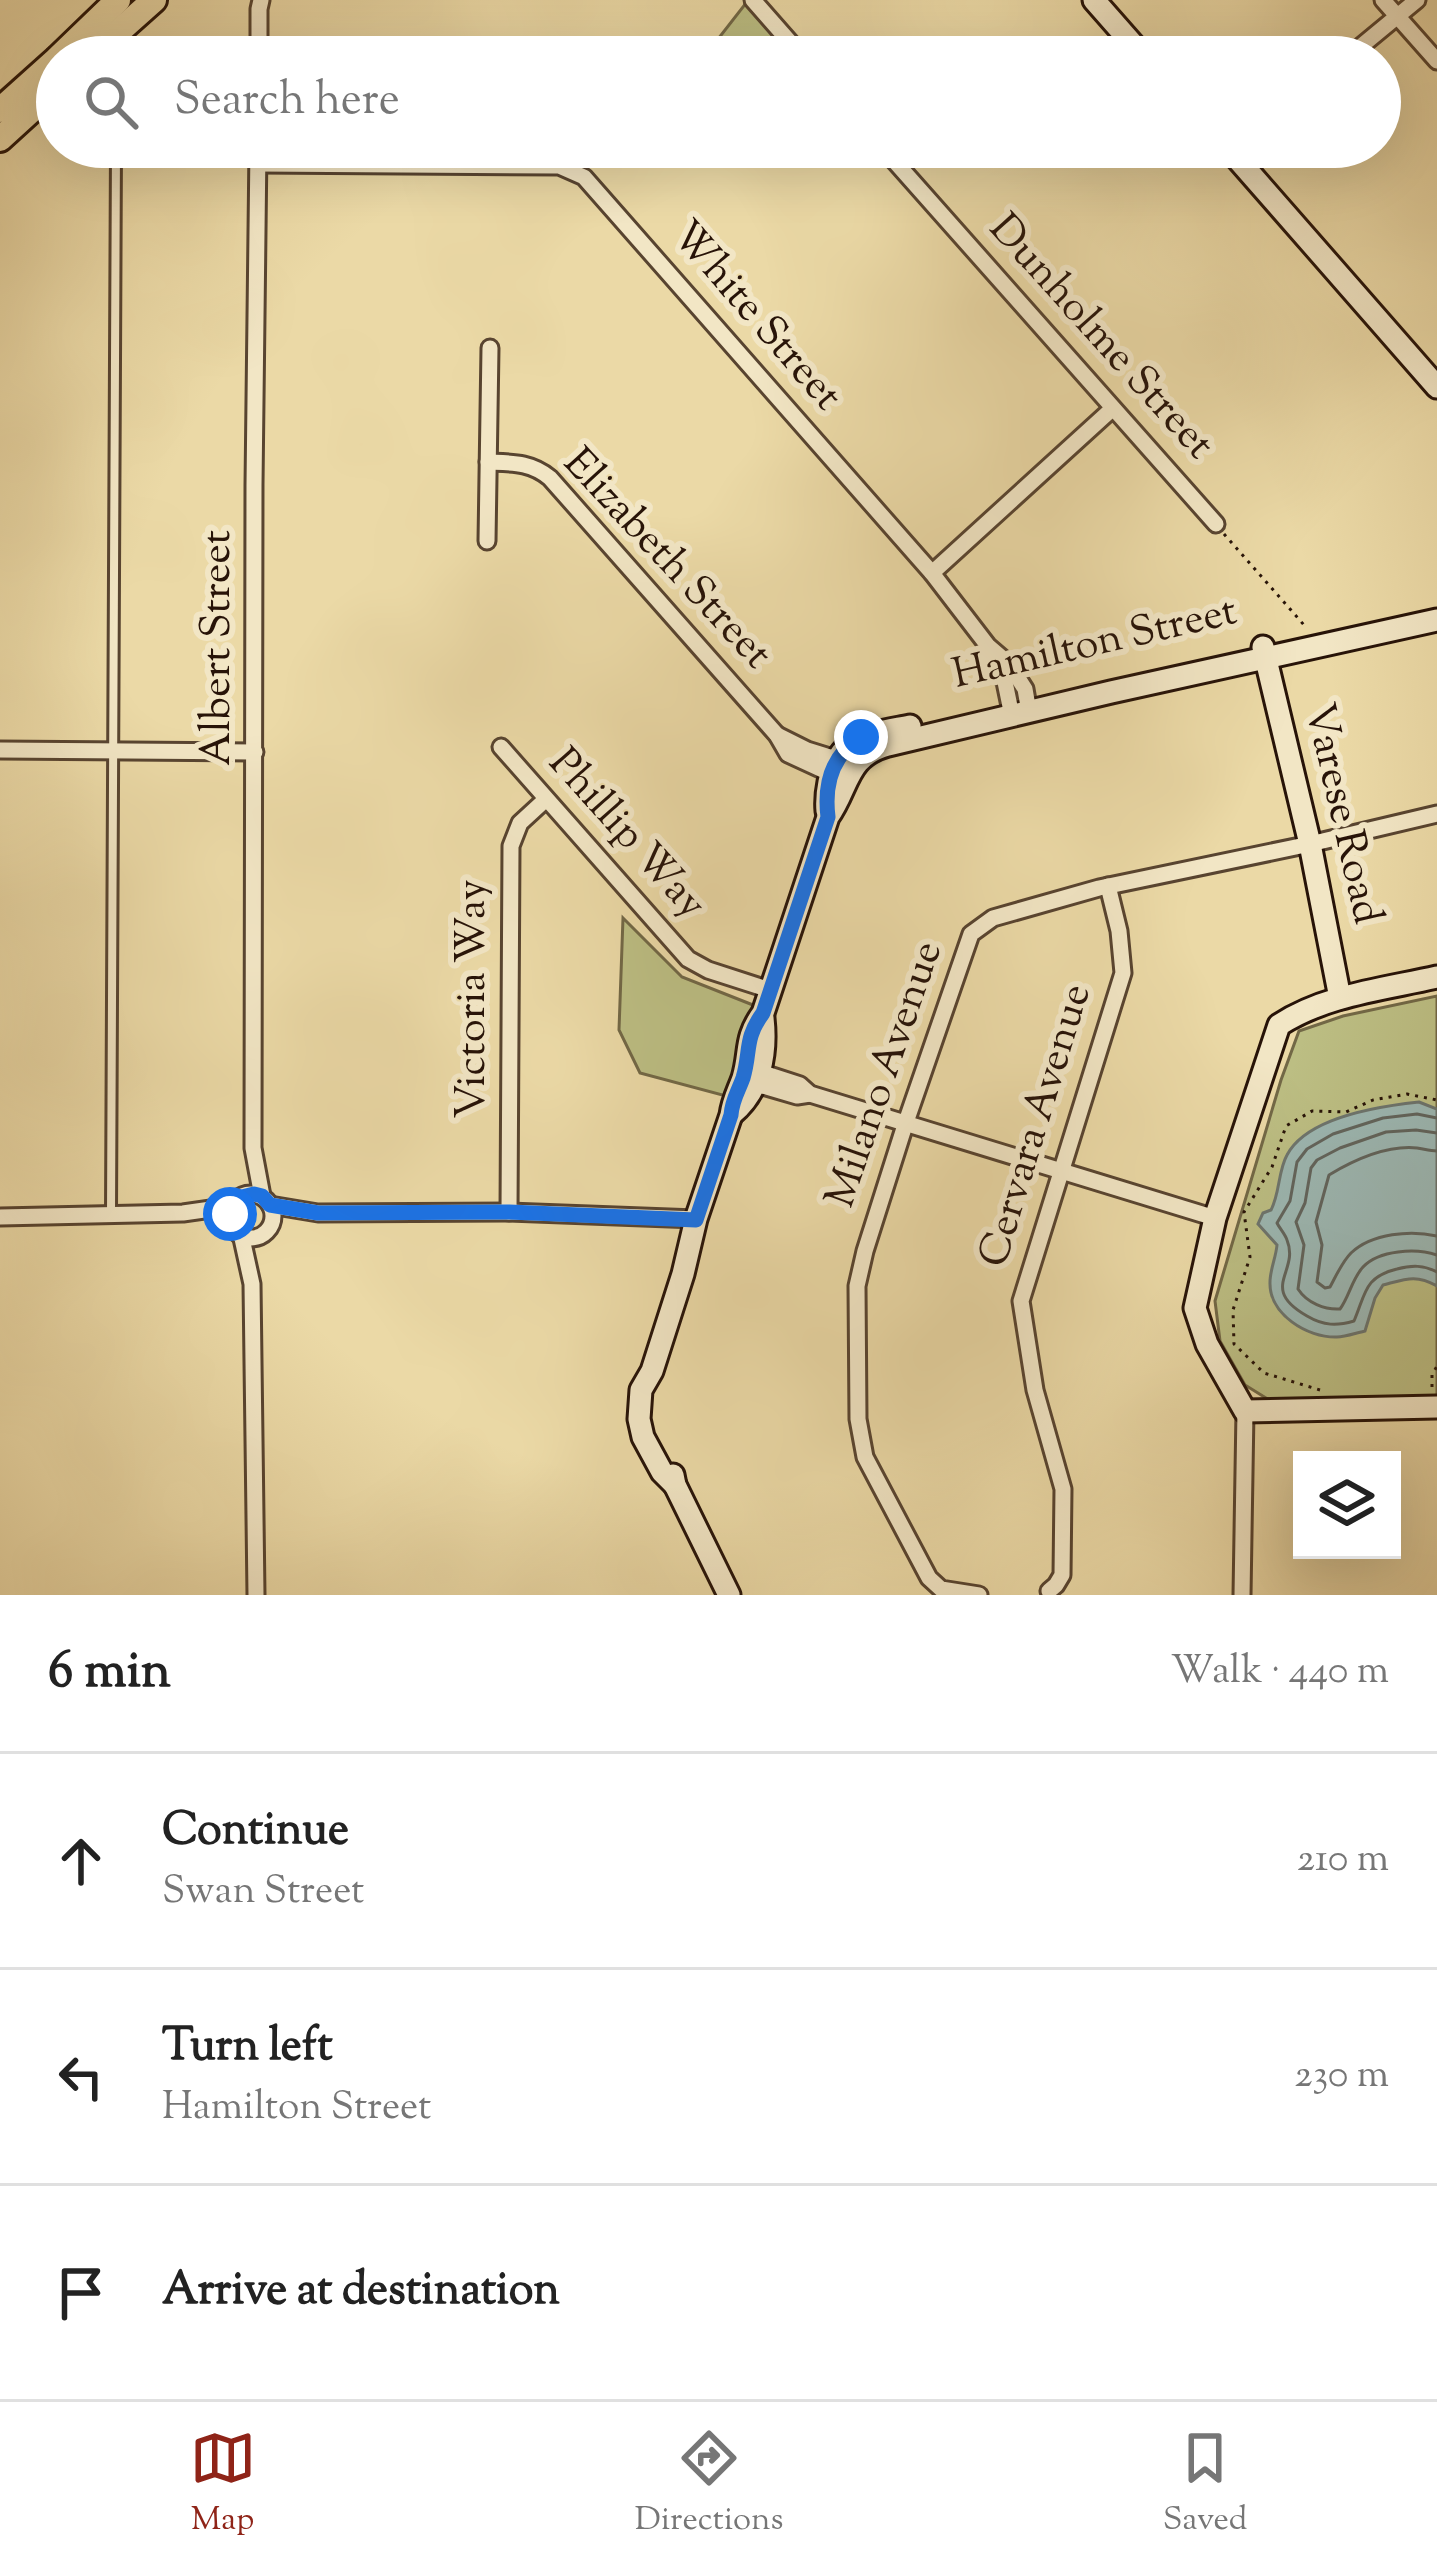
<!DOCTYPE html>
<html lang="en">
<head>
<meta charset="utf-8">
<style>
  :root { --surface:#fff; --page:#f6f6f6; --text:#222; --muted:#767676; --line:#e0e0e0; --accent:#8f2418 }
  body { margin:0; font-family:"Sorts Mill Goudy",serif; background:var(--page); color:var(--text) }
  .controls { position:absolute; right:36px; bottom:36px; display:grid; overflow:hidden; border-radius:0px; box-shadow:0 12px 48px #0002 }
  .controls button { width:108px; height:108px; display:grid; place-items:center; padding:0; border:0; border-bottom:3px solid var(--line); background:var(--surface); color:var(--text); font:60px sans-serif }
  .stop { position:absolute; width:36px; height:36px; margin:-27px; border:9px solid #1a73e8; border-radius:50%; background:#fff }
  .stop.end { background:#1a73e8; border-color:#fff; box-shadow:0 3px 12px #0008 }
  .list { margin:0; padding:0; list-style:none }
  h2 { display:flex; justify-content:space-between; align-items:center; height:156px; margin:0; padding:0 48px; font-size:51px }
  h2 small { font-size:39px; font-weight:400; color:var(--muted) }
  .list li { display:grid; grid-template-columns:78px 1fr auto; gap:36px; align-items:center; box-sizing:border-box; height:216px; padding:0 48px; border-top:3px solid var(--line) }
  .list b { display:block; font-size:45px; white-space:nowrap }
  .list p { margin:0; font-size:39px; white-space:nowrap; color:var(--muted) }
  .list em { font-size:39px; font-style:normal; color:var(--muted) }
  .icon { flex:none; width:66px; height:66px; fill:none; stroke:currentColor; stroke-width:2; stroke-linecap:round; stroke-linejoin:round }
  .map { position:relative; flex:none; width:1437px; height:1595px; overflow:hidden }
  .search { position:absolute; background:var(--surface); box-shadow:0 12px 48px #0002; left:36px; right:36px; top:36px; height:132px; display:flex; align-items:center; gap:30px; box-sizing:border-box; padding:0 42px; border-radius:66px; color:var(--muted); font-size:45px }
  .sheet { height:804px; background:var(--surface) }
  nav { display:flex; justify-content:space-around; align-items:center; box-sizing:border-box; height:168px; border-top:3px solid var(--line); background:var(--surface); font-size:33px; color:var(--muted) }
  nav a { display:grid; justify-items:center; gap:6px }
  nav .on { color:var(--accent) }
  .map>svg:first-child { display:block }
</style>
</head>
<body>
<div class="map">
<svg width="1437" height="1595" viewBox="0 0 1437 1595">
  <rect width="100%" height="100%" fill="#ebd9a6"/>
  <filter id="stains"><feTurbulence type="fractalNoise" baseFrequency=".00167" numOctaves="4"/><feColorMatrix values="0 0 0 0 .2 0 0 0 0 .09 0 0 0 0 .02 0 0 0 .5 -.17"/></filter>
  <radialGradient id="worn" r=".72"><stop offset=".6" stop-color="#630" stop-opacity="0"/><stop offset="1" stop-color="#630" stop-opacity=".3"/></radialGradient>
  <g fill="#bcbe83" stroke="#726846" stroke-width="3">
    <polygon points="746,3 793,57 704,57"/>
    <polygon points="623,918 682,977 753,1005 726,1096 640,1073 619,1030"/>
    <polygon points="1437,996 1437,1403 1274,1403 1245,1385 1220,1341 1215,1301 1281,1080 1299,1031 1343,1016"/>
  </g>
  <path fill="#9cb7b2" stroke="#6d756e" stroke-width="3" d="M1419,1102L1437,1109V1286C1416,1274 1406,1279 1383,1285L1375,1298L1365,1331C1356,1333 1345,1337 1337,1337C1307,1338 1269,1314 1270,1282C1270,1270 1276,1257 1277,1245L1258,1224L1263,1213L1271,1210C1280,1193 1278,1171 1287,1155C1307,1117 1381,1106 1419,1102Z"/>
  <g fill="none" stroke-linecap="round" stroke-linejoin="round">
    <g stroke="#62655d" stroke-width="3">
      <path d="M1437,1118L1417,1114L1383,1118L1333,1134L1307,1149L1297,1162L1290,1201L1277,1223C1280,1229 1285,1234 1287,1240C1300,1272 1258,1288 1307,1316C1324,1326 1337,1326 1354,1321C1366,1293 1364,1277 1397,1269C1412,1265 1424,1265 1437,1272"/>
      <path d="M1437,1133L1416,1130L1386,1132L1340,1148L1317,1160L1311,1168L1305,1203L1296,1222L1304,1245L1298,1289C1307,1303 1325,1310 1340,1309C1349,1297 1352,1279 1363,1267C1379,1250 1416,1248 1437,1255"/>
      <path d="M1437,1151C1430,1151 1424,1149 1417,1148C1387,1145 1354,1160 1329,1175L1316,1222L1322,1245L1317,1282L1325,1288L1330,1287C1336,1276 1342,1262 1351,1253C1372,1233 1411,1230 1437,1236"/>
    </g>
    <defs>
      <polyline id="lane" points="111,1213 116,147"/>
      <g id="street">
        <polyline points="753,0 803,57"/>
        <polyline points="1383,0 1437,61"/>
        <polyline points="259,57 259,9 261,0"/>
        <polyline points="1348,57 1417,0"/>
        <polyline points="258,147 254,485 253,1148 262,1196"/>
        <polyline points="882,147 1216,524"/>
        <polyline points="258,164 559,166 584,177 932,573 988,646 1009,664 1025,689 1029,712"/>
        <path d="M488,462C512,463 531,462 550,478L777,735L788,754L840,778"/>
        <polyline points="487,541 490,348"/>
        <polyline points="932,573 1112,409"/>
        <polyline points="989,649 990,659 1005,682 1012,716"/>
        <polyline points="777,735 807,750 836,759 843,767"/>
        <polyline points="501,747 688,959 708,970 770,990"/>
        <polyline points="0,750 255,752"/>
        <polyline points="754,1070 800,1085 810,1094 1215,1218"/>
        <polyline points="749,1082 797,1096 810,1094"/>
        <circle cx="251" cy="1216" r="22"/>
        <polyline points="270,1205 318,1213 509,1212 696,1219"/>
        <polyline points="509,1212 511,846 520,823 545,800"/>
        <polyline points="0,1217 183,1213 232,1206"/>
        <polyline points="241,1234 252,1284 256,1595"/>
        <polyline points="1049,1591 1056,1585 1062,1575 1063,1489 1035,1390 1021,1301 1123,973 1119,931 1108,886"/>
        <polyline points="979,1595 941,1589 929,1578 865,1457 858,1419 857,1286 865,1251 905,1125 971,934 993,918 1099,888 1310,844 1437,814"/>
        <polyline points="1242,1595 1245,1411"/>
      </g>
      <g id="secondary">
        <polyline points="1094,0 1144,57"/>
        <polyline points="1227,147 1437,387"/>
        <polyline points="1263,647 1310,844 1340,998"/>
        <path d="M827,811C826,800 827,792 829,782C839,735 870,734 910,726"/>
        <path d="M1437,977C1384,989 1325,995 1279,1025L1215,1218L1195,1308L1207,1344L1245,1411L1437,1407"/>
        <path d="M732,1114C760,1091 767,1054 763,1018"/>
        <polyline points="673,1475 675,1485 729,1595"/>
        <path d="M675,1485L662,1472L643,1437L639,1419L641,1390L652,1371L683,1274L696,1219L731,1115C733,1100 738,1092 743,1078C751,1051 744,1039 763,1013L828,817C850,786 845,757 888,745L1111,692L1437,620"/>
      </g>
      <g id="primary">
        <polyline points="59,57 118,0"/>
        <polyline points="90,57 154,0"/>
        <polyline points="0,110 57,59"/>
        <polyline points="0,139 57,87"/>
      </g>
    </defs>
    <use href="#lane" stroke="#584430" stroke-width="14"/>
    <use href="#street" stroke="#584430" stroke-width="21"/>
    <use href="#secondary" stroke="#271308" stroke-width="27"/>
    <use href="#primary" stroke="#271308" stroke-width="30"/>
    <g stroke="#271308" stroke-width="3" stroke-dasharray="3 6" stroke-linecap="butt">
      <polyline points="1224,534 1304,625"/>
      <polyline points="1432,1387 1432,1375 1437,1366"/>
      <polyline points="1320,1390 1264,1373 1234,1344 1233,1310 1250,1257 1244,1212 1272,1167 1286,1126 1312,1111 1346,1112 1373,1100 1407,1094 1437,1100"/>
    </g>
    <use href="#lane" stroke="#f2e6c5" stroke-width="8"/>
    <use href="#street" stroke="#f2e6c5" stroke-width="15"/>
    <use href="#secondary" stroke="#f2e6c5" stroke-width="21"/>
    <use href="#primary" stroke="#ebd9a6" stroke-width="24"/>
  </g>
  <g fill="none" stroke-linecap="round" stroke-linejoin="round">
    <path stroke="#1a73e8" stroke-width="15" d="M230,1214L238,1198L254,1194L262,1196L270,1205L318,1213L509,1212L696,1220L731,1115C732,1100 738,1092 743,1078C751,1051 744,1039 763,1013L828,817C824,784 832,755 861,737"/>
  </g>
  <g text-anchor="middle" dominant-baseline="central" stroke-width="12" stroke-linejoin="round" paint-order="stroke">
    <g font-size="42" fill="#271308" stroke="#f2e6c5">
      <text transform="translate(755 317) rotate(49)">White Street</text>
      <text transform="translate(1100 338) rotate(48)">Dunholme Street</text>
      <text transform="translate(666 560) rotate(47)">Elizabeth Street</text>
      <text transform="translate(1095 645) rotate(-13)">Hamilton Street</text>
      <text transform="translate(219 648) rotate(-90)">Albert Street</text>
      <text transform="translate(1341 814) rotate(77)">Varese Road</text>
      <text transform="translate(626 835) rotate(48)">Phillip Way</text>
      <text transform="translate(474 999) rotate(-90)">Victoria Way</text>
      <text transform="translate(886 1075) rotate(-71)">Milano Avenue</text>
      <text transform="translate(1037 1126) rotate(-73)">Cervara Avenue</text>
    </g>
  </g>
  <rect width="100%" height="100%" filter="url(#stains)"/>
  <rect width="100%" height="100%" fill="url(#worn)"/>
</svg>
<div class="controls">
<button><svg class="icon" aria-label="layers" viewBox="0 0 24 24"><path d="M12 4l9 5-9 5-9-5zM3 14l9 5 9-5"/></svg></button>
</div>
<div class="stop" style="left:230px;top:1214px"></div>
<div class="stop end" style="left:861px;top:737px"></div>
<div class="search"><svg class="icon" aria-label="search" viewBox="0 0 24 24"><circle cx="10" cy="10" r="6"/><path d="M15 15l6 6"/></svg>Search here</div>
</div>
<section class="sheet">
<h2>6 min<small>Walk · 440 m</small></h2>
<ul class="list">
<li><svg class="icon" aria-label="ahead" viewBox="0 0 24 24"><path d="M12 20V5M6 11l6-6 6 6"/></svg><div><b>Continue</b><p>Swan Street</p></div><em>210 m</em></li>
<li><svg class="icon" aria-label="left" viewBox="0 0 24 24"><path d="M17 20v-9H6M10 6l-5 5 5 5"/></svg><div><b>Turn left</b><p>Hamilton Street</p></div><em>230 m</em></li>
<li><svg class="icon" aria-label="arrive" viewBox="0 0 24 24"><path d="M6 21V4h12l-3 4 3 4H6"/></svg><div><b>Arrive at destination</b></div></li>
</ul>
</section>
<nav>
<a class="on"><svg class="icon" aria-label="map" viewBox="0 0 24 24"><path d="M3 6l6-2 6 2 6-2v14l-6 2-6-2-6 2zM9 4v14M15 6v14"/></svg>Map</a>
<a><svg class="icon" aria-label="directions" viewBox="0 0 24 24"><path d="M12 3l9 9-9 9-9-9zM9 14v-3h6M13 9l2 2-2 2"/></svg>Directions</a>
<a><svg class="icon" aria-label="saved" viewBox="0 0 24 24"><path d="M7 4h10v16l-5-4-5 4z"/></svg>Saved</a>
</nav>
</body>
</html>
